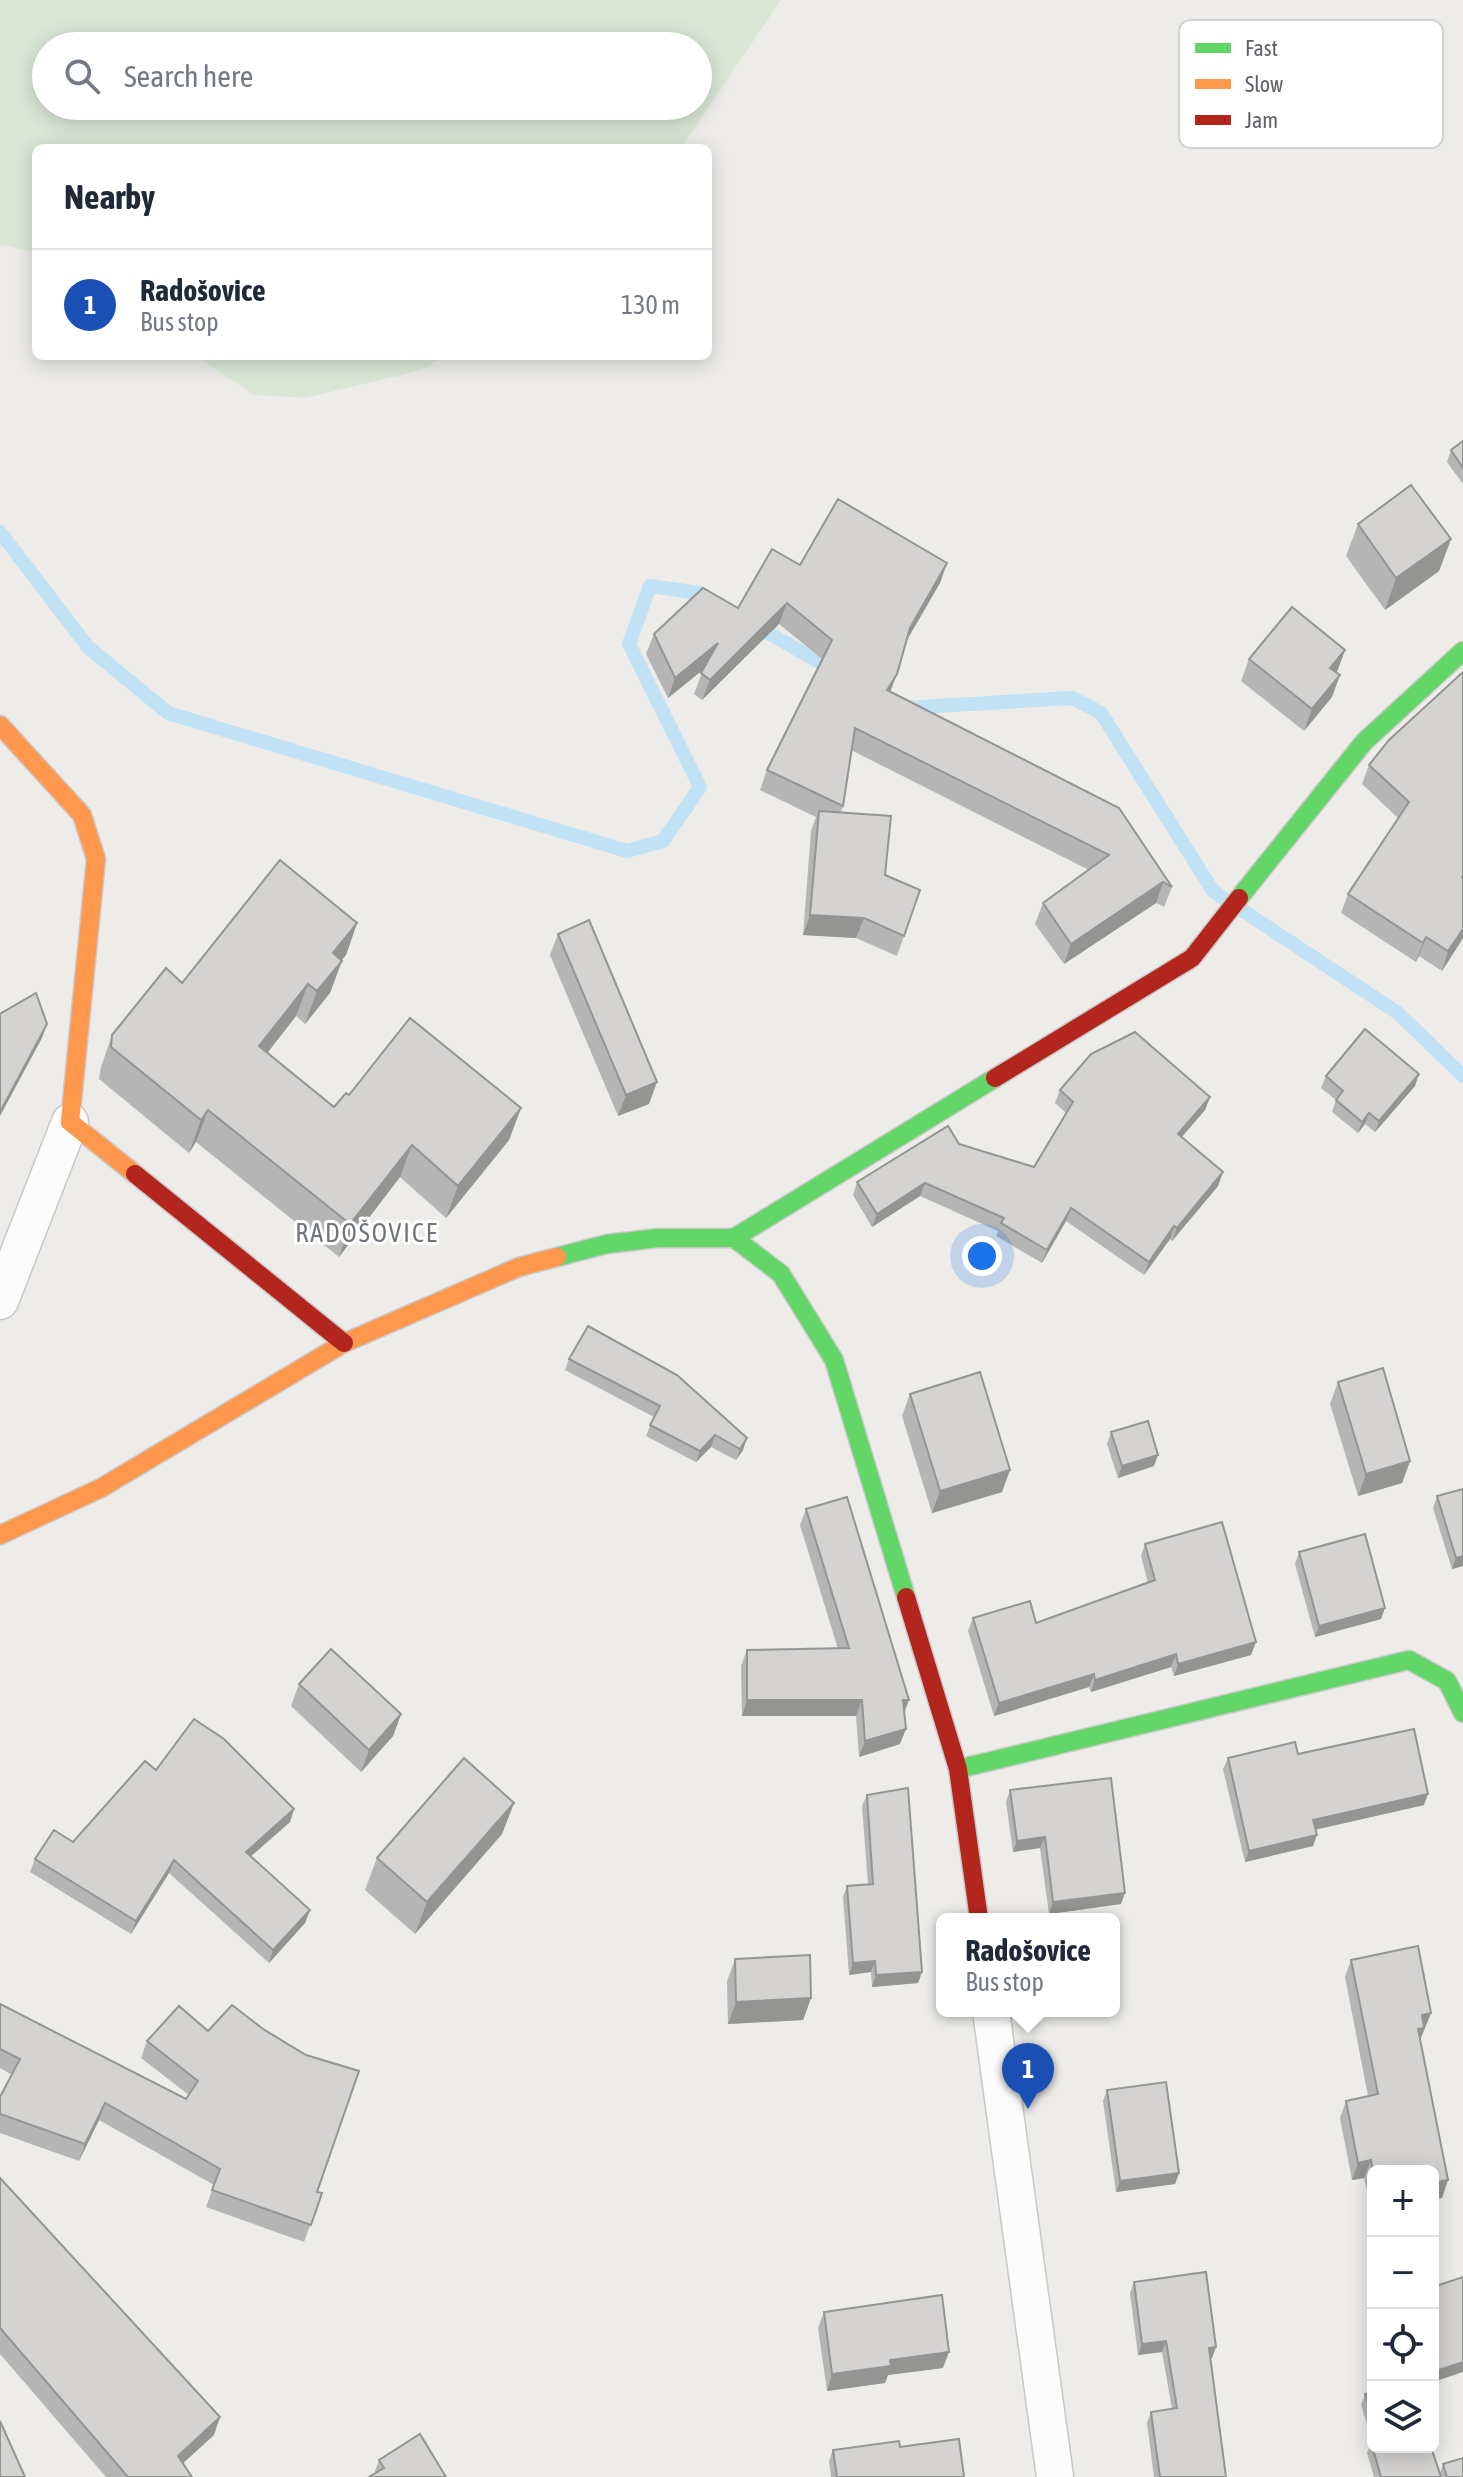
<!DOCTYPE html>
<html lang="en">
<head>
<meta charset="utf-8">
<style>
  :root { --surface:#fff; --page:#f6f6f7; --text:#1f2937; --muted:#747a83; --line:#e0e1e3; --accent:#909294 }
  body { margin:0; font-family:"Asap Condensed",sans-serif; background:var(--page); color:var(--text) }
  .controls { position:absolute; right:24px; bottom:24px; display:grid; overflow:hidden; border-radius:12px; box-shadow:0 4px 20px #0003 }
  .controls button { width:72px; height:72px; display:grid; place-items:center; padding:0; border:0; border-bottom:2px solid var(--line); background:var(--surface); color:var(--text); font:40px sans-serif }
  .you { position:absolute; left:982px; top:1256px; width:28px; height:28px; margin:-20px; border:6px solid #fff; border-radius:50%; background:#1a73e8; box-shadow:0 0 0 12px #1a73e833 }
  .badge { display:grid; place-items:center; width:52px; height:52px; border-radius:50%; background:var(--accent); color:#fff; font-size:26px; font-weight:700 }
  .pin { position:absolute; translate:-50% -66px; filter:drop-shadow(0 2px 4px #0008) }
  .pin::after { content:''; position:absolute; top:42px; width:28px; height:24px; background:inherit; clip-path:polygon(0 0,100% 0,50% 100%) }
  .popup { position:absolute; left:936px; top:1913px; width:184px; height:104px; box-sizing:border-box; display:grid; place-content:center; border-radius:12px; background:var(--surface); filter:drop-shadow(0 2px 6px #0005); font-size:26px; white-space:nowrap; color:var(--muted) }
  .popup b { font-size:30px; color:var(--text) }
  .popup::after { content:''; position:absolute; left:50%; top:100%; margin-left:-16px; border:16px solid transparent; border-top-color:var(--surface) }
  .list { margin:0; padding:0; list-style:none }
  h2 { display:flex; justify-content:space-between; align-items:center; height:104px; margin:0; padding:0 32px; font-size:34px }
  h2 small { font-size:26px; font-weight:400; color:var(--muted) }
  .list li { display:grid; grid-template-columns:52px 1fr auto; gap:24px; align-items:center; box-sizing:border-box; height:112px; padding:0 32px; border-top:2px solid var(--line) }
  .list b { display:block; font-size:30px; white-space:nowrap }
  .list p { margin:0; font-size:26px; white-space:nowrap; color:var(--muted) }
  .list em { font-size:26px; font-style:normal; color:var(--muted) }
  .icon { flex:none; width:44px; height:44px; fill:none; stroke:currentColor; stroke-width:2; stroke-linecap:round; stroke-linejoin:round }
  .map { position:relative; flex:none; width:1463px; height:2477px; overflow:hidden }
  .search { position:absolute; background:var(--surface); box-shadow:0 4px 20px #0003; left:32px; top:32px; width:680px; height:88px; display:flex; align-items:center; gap:20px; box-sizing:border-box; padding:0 28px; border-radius:44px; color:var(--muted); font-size:30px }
  .panel { position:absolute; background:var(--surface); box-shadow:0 4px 20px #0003; left:32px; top:144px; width:680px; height:216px; border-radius:12px }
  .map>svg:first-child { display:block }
</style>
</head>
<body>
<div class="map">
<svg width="1463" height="2477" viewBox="0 0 1463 2477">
  <rect width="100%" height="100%" fill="#edece9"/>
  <g fill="#d9e8d5" fill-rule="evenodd">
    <path d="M0,0H781L681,148H36V252L0,245ZM46,46H698V106H46Z"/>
    <polygon points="196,356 445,356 422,370 305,398 254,395"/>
  </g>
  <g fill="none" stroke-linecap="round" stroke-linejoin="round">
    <g stroke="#c0e2f4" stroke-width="14">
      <polyline points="0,532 88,647 168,713 627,851 663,841 700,787 629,644 650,586 699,593 711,600"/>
      <polyline points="754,625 837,672"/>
      <polyline points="904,708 1072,698 1101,713 1213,891 1398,1013 1463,1076"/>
    </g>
    <defs>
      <g id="street">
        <polyline points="0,1301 70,1122"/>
        <polyline points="991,2011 1055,2477"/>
      </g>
      <g id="fast">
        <polyline points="1239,898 1364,742 1463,651"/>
        <polyline points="734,1238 781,1274 834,1360 906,1597"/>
        <polyline points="557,1257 607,1244 658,1238 734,1238 995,1078"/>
        <polyline points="958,1769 1409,1660 1447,1681 1463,1713"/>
      </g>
      <g id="slow">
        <polyline points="0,725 82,815 96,859 70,1122 135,1174"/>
        <polyline points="0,1535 101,1488 344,1343 519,1267 557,1257"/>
      </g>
      <g id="jam">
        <polyline points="995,1078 1192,958 1239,898"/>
        <polyline points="135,1174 344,1343"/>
        <polyline points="906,1597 958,1769 979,1919"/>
      </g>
    </defs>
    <use href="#street" stroke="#c8c8c8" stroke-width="39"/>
    <use href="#fast" stroke="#cacaca" stroke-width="21"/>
    <use href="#slow" stroke="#cacaca" stroke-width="21"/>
    <use href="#jam" stroke="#cacaca" stroke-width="21"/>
    <use href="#street" stroke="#fcfcfc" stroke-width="36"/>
    <use href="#fast" stroke="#63d668" stroke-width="18"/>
    <use href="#slow" stroke="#ff974d" stroke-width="18"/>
    <use href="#jam" stroke="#b3261e" stroke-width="18"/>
  </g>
  <g fill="#b6b5b5">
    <polygon points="1463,441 1463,484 1447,462 1451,450"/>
    <polygon points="1358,524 1451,539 1439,571 1385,610 1346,556"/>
    <polygon points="947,563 940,583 906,642 890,692 1172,887 1164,907 1156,903 1064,964 1035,924 1043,903 1089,870 851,750 843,806 841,812 885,875 920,890 897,956 856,938 803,935 811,831 816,817 760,790 767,770 822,659 779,624 702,700 694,694 703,670 668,698 646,654 654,634 738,608 800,565"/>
    <polygon points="1345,650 1336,673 1332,697 1304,731 1241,681 1249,659"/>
    <polygon points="1463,672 1463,938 1442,971 1419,956 1416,962 1341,913 1348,894 1398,818 1362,784 1369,765"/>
    <polygon points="357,923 346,955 341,960 330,993 305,1024 296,1016 267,1053 334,1107 349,1095 521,1108 509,1140 446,1218 400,1177 339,1257 196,1142 189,1153 99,1079 101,1067 112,1035 182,983"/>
    <polygon points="558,934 649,1104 618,1116 550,955"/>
    <polygon points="1326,1076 1415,1086 1375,1132 1365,1124 1358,1133 1332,1112 1336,1100 1321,1088"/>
    <polygon points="1060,1090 1210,1097 1205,1110 1182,1137 1223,1172 1218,1186 1172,1241 1170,1239 1144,1275 1066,1221 1042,1263 996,1236 998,1231 920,1196 872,1227 853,1195 857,1182 959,1144 1034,1167 1066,1113 1055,1103"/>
    <polygon points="569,1359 743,1450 736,1460 711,1447 696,1462 646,1436 654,1417 565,1370"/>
    <polygon points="1338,1382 1410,1461 1402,1483 1358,1496 1330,1404"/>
    <polygon points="910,1394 1002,1492 932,1513 902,1416"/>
    <polygon points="1111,1432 1154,1466 1118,1478 1107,1444"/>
    <polygon points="1463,1489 1463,1566 1452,1569 1433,1508 1437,1496"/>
    <polygon points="806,1509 904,1712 900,1744 859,1757 856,1716 742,1716 741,1666 747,1650 838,1649 800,1525"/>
    <polygon points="1145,1544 1251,1655 1174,1676 1171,1667 1091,1692 1089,1687 994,1716 968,1631 973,1618 1036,1623 1148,1583 1141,1556"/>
    <polygon points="1299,1552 1381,1619 1315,1637 1295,1564"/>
    <polygon points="299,1684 401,1714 393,1736 361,1772 291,1706"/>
    <polygon points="1228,1758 1424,1805 1315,1830 1313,1846 1245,1862 1223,1769"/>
    <polygon points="156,1770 290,1822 251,1856 310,1910 305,1923 269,1963 169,1873 131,1934 30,1872 35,1859 73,1842"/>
    <polygon points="1010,1790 1121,1904 1049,1914 1040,1848 1013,1852 1006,1802"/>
    <polygon points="867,1795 922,1972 918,1983 872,1987 871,1972 849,1975 843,1897 847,1886 868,1884 862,1806"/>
    <polygon points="514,1803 502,1834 415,1934 365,1890 377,1858"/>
    <polygon points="735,1959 811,1998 803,2020 728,2024 727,1981"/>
    <polygon points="1351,1960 1431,2013 1420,2040 1442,2198 1373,2171 1373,2211 1372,2212 1364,2178 1352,2180 1340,2118 1346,2101 1368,2096 1345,1977"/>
    <polygon points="0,2004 186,2099 189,2095 141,2058 147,2041 179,2006 317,2192 322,2193 304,2242 206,2207 214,2185 99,2120 79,2161 0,2133 0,2097 12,2075 0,2068"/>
    <polygon points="1107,2090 1179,2173 1175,2184 1116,2192 1103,2101"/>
    <polygon points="0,2178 214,2435 183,2463 192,2477 106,2477 0,2354"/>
    <polygon points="1134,2282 1216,2347 1212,2358 1210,2358 1226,2477 1154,2477 1147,2423 1151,2412 1172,2409 1162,2352 1138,2355 1130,2293"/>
    <polygon points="824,2312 943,2368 888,2375 885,2383 827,2391 818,2328"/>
    <polygon points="1373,2392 1373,2447 1440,2473 1443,2464 1463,2477 1374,2477 1367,2453 1371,2442 1373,2442 1361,2405 1365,2394"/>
    <polygon points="900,2447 964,2477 831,2477 829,2461 833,2450"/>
    <polygon points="379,2460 446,2477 374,2474"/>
  </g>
  <g fill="#949493">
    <polygon points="1451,539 1439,571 1385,610 1396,578"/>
    <polygon points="947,563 940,583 902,648 910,628"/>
    <polygon points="787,603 779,624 702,700 710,680"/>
    <polygon points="718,643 711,663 668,698 675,678"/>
    <polygon points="1345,650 1337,672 1322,690 1330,668"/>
    <polygon points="897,674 889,695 887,690"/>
    <polygon points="1340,675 1332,697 1304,731 1312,709"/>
    <polygon points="1163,882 1156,903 1064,964 1071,944"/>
    <polygon points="810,915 864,918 856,938 803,935"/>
    <polygon points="357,923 346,955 321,986 333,953"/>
    <polygon points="1463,929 1463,938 1442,971 1448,951"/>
    <polygon points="1426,937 1419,956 1416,962 1423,943"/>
    <polygon points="342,961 330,993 305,1024 317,991"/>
    <polygon points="308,984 296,1016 247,1079 259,1046"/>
    <polygon points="47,1024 42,1038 0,1116 0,1112"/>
    <polygon points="1419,1074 1415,1086 1375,1132 1379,1121"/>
    <polygon points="657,1082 649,1104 618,1116 626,1095"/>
    <polygon points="1210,1097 1205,1110 1173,1147 1178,1134"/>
    <polygon points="521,1108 509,1140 446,1218 458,1186"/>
    <polygon points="208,1110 196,1142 189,1153 201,1120"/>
    <polygon points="1369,1113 1365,1124 1358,1133 1362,1122"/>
    <polygon points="412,1145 400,1177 339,1257 350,1224"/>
    <polygon points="1223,1172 1218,1186 1172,1241 1177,1228"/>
    <polygon points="925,1183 920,1196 872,1227 877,1214"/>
    <polygon points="1071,1208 1066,1221 1042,1263 1047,1250"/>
    <polygon points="1174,1226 1170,1239 1144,1275 1149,1262"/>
    <polygon points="715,1435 711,1447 696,1462 700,1451"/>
    <polygon points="747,1438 743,1450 736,1460 740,1449"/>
    <polygon points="1158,1455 1154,1466 1118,1478 1122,1466"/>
    <polygon points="1410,1461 1402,1483 1358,1496 1366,1474"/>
    <polygon points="1010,1470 1002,1492 932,1513 940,1491"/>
    <polygon points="1463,1556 1463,1566 1452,1569 1456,1558"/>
    <polygon points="1385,1608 1381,1619 1315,1637 1319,1626"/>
    <polygon points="1256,1642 1251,1655 1174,1676 1178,1664"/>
    <polygon points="1176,1654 1171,1667 1091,1692 1095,1680"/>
    <polygon points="1094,1674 1089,1687 994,1716 999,1703"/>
    <polygon points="747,1700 862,1700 856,1716 742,1716"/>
    <polygon points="903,1700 909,1700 903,1716"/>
    <polygon points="401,1714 393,1736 361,1772 369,1750"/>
    <polygon points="906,1729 900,1744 859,1757 865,1741"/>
    <polygon points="1428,1794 1424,1805 1309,1831 1313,1820"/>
    <polygon points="514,1803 502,1834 415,1934 427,1902"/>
    <polygon points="294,1809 290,1822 241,1865 246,1852"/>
    <polygon points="1317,1835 1313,1846 1245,1862 1249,1851"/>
    <polygon points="1045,1837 1040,1848 1013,1852 1017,1841"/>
    <polygon points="174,1860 169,1873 131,1934 136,1921"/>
    <polygon points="1125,1893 1121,1904 1049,1914 1053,1902"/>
    <polygon points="310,1910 305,1923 269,1963 273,1950"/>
    <polygon points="875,1961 871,1972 849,1975 853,1963"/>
    <polygon points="922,1972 918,1983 872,1987 876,1975"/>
    <polygon points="811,1998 803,2020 728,2024 736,2002"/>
    <polygon points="1431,2013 1418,2045 1412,2047 1422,2015"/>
    <polygon points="105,2103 99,2120 79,2161 85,2144"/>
    <polygon points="1371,2160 1364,2178 1352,2180 1358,2163"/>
    <polygon points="1179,2173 1175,2184 1116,2192 1120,2181"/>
    <polygon points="1448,2180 1442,2198 1433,2199 1433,2183"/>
    <polygon points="1166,2341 1162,2352 1138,2355 1142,2344"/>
    <polygon points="1216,2347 1212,2358 1205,2359 1209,2348"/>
    <polygon points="949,2352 943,2368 888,2375 885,2383 827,2391 832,2374 890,2360"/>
    <polygon points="1463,2362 1463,2372 1433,2382 1433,2372"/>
    <polygon points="220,2417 214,2435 171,2474 178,2456"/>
  </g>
  <g fill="#d4d3d2" stroke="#949493" stroke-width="2">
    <polygon points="1463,441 1463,468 1451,450"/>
    <polygon points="1411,485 1451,539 1396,578 1358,524"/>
    <polygon points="838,499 947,563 910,628 897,674 887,690 1119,808 1172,887 1163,882 1071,944 1043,903 1109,855 855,728 843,806 767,770 832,640 787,603 710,680 701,673 718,643 675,678 654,634 703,588 738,608 772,549 800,565"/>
    <polygon points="1292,607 1345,650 1330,668 1340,675 1312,709 1249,659"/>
    <polygon points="1463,672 1463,876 1462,877 1463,878 1463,929 1448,951 1426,937 1423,943 1348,894 1409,802 1369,765 1389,740"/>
    <polygon points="819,811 891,816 885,875 920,890 904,936 864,918 810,915"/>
    <polygon points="280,860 357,923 333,953 342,961 317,991 308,984 259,1046 334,1107 346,1093 349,1095 410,1018 521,1108 458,1186 412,1145 350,1224 208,1110 201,1120 111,1047 112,1035 166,968 182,983"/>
    <polygon points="589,920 657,1082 626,1095 558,934"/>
    <polygon points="36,993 47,1024 0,1112 0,1014"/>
    <polygon points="1365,1029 1419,1074 1379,1121 1369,1113 1362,1122 1336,1100 1343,1091 1326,1076"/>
    <polygon points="1135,1032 1210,1097 1178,1134 1223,1172 1177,1228 1174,1226 1149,1262 1071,1208 1047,1250 1001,1223 1004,1218 925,1183 877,1214 857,1182 948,1126 959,1144 1034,1167 1073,1102 1060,1090 1091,1054"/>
    <polygon points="588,1326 677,1375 747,1438 740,1449 715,1435 700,1451 650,1425 660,1406 569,1359"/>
    <polygon points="1383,1368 1410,1461 1366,1474 1338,1382"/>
    <polygon points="980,1372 1010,1470 940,1491 910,1394"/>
    <polygon points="1148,1421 1158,1455 1122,1466 1111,1432"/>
    <polygon points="1463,1489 1463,1556 1456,1558 1437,1496"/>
    <polygon points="847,1497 909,1700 903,1700 906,1729 865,1741 862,1700 747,1700 747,1650 849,1648 806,1509"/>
    <polygon points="1222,1522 1256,1642 1178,1664 1176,1654 1095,1680 1094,1674 999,1703 973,1618 1030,1601 1036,1623 1155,1580 1145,1544"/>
    <polygon points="1365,1534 1385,1608 1319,1626 1299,1552"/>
    <polygon points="331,1649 401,1714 369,1750 299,1684"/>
    <polygon points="194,1719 224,1739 294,1809 246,1852 310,1910 273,1950 174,1860 136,1921 35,1859 54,1830 73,1842 145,1761 156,1770"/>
    <polygon points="1414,1729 1428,1794 1313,1820 1317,1835 1249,1851 1228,1758 1295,1742 1298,1754"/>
    <polygon points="464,1758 514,1803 427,1902 377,1858"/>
    <polygon points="1111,1778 1125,1893 1053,1902 1045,1837 1017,1841 1010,1790"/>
    <polygon points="908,1788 922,1972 876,1975 875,1961 853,1963 847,1886 873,1884 867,1795"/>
    <polygon points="1418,1946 1431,2013 1422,2015 1424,2028 1418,2029 1448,2180 1433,2183 1433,2171 1373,2171 1371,2160 1358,2163 1346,2101 1378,2094 1351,1960"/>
    <polygon points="810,1955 811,1998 736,2002 735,1959"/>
    <polygon points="0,2004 186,2099 198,2081 147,2041 179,2006 208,2031 232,2005 263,2029 306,2055 359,2071 317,2192 322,2193 311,2225 212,2190 220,2169 105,2103 85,2144 0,2114 0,2097 20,2059 0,2049"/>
    <polygon points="1166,2082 1179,2173 1120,2181 1107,2090"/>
    <polygon points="0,2178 220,2417 178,2456 192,2477 128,2477 0,2328"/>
    <polygon points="1206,2272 1216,2347 1209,2348 1226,2477 1160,2477 1151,2412 1177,2408 1166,2341 1142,2344 1134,2282"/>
    <polygon points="1463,2277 1463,2362 1433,2372 1433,2287"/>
    <polygon points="942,2295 949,2352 890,2360 891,2366 832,2374 824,2312"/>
    <polygon points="1373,2392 1373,2418 1365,2394"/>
    <polygon points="0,2421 25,2477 0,2477"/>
    <polygon points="420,2434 446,2477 369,2477 384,2468 379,2460"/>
    <polygon points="959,2439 964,2477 837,2477 833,2450 899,2441 900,2447"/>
    <polygon points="1371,2442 1373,2442 1373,2447 1431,2447 1441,2477 1381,2477"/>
    <polygon points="1463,2458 1463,2477 1447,2477 1443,2464"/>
  </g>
  <g text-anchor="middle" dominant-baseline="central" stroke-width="6" stroke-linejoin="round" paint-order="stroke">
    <g font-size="26" letter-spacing="2" fill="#6f7478" stroke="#fff">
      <text x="367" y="1233">RADOŠOVICE</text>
    </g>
  </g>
  <rect x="1179" y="20" width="264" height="128" rx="12" fill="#fff" stroke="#cfd0d1" stroke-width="2"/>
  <rect x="1195" y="43" width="36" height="10" fill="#63d668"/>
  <rect x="1195" y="79" width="36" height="10" fill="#ff974d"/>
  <rect x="1195" y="115" width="36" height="10" fill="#b3261e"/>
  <g font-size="22" fill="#5e6266">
    <text x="1245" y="56">Fast</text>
    <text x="1245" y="92">Slow</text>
    <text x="1245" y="128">Jam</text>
  </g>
</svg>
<div class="controls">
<button>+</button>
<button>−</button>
<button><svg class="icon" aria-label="locate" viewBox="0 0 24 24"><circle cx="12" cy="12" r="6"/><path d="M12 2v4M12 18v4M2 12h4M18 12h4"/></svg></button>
<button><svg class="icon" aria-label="layers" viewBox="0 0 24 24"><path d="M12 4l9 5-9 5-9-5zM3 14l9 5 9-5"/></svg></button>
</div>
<div class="you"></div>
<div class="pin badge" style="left:1028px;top:2109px;background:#1a4fb4">1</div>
<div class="popup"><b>Radošovice</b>Bus stop</div>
<div class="search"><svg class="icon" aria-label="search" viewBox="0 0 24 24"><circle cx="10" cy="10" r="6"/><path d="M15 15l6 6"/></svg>Search here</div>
<section class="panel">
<h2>Nearby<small></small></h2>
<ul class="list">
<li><span class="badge" style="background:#1a4fb4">1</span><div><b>Radošovice</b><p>Bus stop</p></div><em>130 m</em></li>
</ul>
</section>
</div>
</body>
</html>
